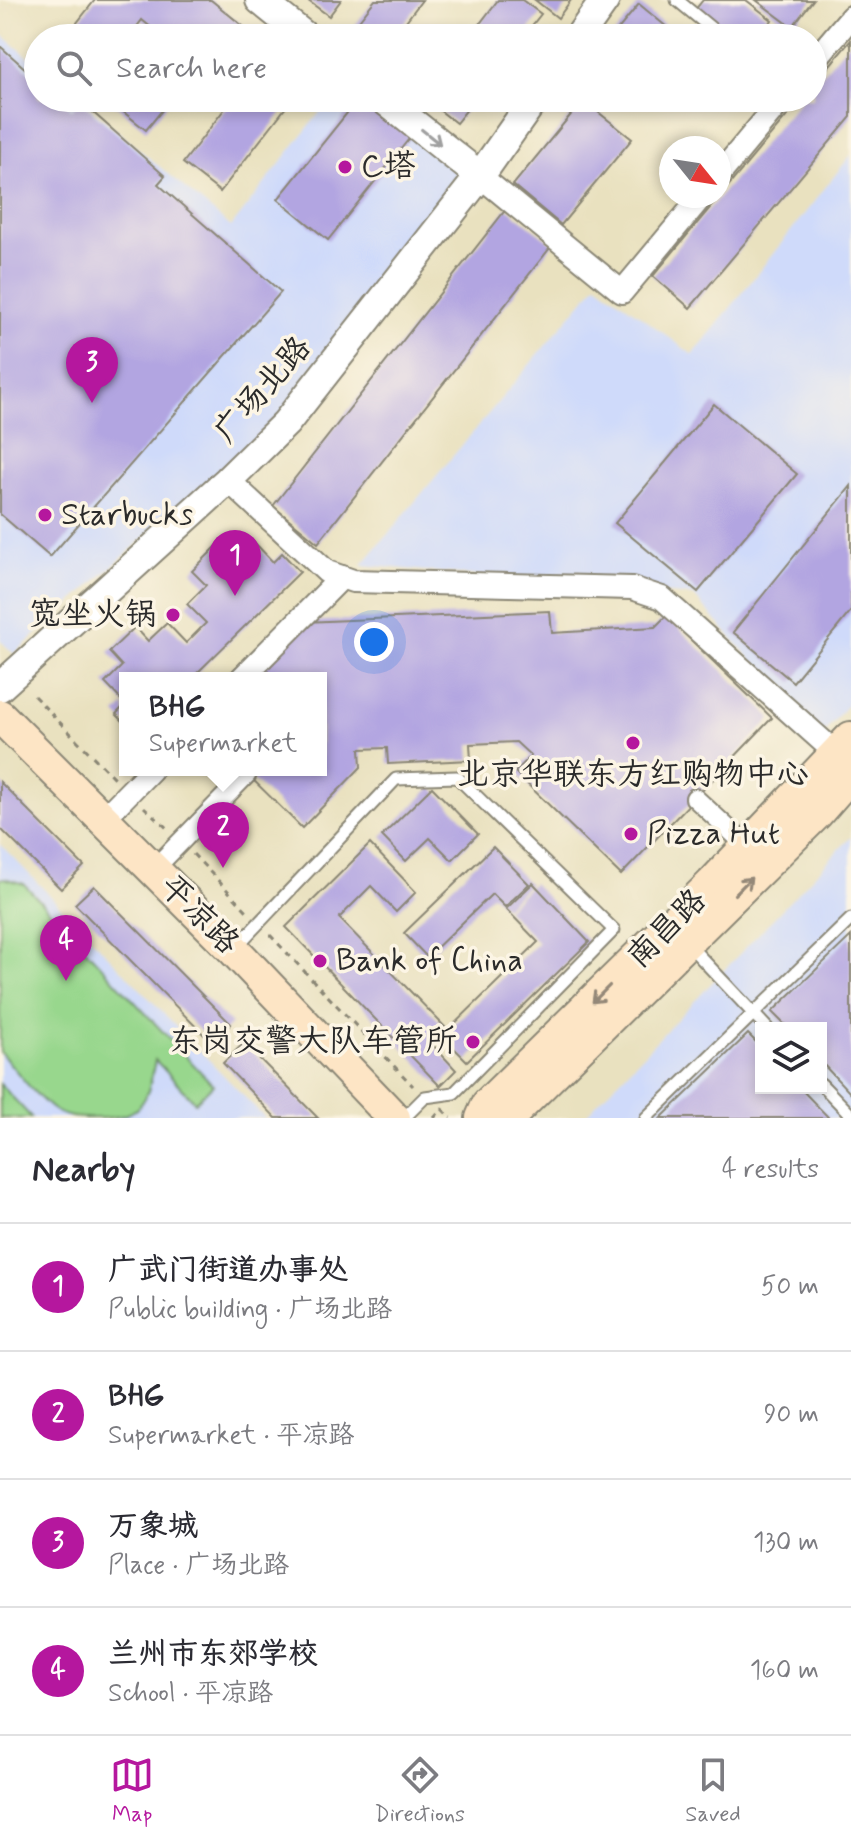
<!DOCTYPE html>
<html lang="en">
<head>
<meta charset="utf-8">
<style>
  :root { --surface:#fff; --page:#f2f2f3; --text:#2b2b33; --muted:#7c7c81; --line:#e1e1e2; --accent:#b5179e }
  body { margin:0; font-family:Mynerve,"LXGW WenKai TC",sans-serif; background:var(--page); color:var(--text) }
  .controls { position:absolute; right:24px; bottom:24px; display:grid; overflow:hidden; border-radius:0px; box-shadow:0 4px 12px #0003 }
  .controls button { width:72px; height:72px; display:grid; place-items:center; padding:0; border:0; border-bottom:2px solid var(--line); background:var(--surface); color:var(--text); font:40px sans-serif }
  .compass { position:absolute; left:659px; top:136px; width:72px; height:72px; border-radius:50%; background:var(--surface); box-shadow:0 4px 12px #0003; rotate:120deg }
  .you { position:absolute; left:374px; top:642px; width:28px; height:28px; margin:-20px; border:6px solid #fff; border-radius:50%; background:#1a73e8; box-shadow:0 0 0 12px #1a73e833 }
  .badge { display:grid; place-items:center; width:52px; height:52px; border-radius:50%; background:var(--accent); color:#fff; font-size:26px; font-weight:700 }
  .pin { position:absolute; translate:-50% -66px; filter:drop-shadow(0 2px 4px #0008) }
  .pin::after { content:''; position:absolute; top:42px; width:28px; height:24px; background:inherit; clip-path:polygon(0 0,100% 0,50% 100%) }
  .popup { position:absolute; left:119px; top:672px; width:208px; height:104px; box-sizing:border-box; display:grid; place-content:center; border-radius:0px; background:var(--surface); filter:drop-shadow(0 2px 6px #0005); font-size:26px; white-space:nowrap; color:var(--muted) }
  .popup b { font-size:30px; color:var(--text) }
  .popup::after { content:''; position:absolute; left:50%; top:100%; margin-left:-16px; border:16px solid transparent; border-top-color:var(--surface) }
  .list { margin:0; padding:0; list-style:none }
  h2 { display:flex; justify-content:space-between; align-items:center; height:104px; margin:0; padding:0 32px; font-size:34px }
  h2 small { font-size:26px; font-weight:400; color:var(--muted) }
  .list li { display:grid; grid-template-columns:52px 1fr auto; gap:24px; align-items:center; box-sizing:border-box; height:128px; padding:0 32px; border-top:2px solid var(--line) }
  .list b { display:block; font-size:30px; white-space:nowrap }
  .list p { margin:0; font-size:26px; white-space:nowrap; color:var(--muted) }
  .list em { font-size:26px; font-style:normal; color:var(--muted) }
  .icon { flex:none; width:44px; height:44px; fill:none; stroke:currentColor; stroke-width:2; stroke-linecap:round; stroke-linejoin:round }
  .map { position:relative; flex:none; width:851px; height:1118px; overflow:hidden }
  .search { position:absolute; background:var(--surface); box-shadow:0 4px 12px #0003; left:24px; right:24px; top:24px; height:88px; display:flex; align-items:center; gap:20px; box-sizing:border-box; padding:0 28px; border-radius:44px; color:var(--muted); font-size:30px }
  .sheet { height:616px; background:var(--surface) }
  nav { display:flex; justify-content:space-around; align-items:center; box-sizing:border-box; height:112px; border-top:2px solid var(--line); background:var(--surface); font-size:22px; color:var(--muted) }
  nav a { display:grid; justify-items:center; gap:4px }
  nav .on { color:var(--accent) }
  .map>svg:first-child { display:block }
</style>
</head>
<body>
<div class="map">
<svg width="851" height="1118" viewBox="0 0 851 1118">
  <rect width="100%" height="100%" fill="#fcf5e5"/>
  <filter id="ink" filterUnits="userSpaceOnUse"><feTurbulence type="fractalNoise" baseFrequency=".0125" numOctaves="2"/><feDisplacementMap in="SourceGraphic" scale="16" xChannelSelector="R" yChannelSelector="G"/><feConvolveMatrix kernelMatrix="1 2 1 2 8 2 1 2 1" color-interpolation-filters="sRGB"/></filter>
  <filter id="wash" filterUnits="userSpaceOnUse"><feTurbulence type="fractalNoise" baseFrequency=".006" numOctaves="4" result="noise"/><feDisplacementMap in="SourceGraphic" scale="32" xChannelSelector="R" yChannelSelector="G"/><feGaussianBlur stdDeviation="1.8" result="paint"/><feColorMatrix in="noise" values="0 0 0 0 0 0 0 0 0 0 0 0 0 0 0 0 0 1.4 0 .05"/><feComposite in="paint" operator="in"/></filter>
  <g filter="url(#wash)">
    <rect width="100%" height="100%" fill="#e9e1bf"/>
    <g fill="#cfdafa" fill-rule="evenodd">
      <polygon points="0,33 38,65 38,98 78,98 231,227 331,98 375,98 462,167 279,418 14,654 0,640"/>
      <polygon points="851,155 851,700 821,737 694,596 362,565 597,284 693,355"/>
      <path d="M851,837V1118H583ZM761,1028H821V1088H761Z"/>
      <polygon points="0,844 265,1118 0,1118"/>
    </g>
    <g fill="#98d78d" stroke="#62815c" stroke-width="2">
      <path d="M4,878L24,884L213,1085L195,1102L155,1060C147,1106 142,1118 92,1118C76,1118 64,1118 51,1108C32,1093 16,1070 0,1052V879Z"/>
      <polygon points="0,1084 32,1118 0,1118"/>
    </g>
    <g id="blocks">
      <g fill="#b2a5e1">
        <polygon points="95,0 211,0 244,27 235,38 164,38 142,20 128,38 65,38"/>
        <polygon points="307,0 341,0 329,16"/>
        <polygon points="375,0 422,0 400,29 412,38 345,38"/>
        <polygon points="498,0 522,0 541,14 522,38 469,38"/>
        <polygon points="535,0 571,0 558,18"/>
        <polygon points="703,0 746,0 772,20 759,38 731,38 695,10"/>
        <polygon points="756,0 813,0 792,27"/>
        <polygon points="639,4 680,38 611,38"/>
        <polygon points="851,40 851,117 690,308 653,276 802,98 813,98 813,85"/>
        <polygon points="0,46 38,80 38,98 59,98 72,110 80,101 165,176 158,184 281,292 50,557 0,514"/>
        <polygon points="106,98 161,98 168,103 146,130"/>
        <polygon points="233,98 293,98 220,192 183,163"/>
        <polygon points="359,98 366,98 412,135 328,240 278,199"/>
        <polygon points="424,98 476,98 456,123"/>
        <polygon points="640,98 656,98 650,106"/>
        <polygon points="583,100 632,139 561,225 513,185"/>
        <polygon points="507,208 553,244 318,543 273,506"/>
        <polygon points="714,404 797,474 698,592 615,523"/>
        <polygon points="851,486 851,611 793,682 733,632"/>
        <polygon points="253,541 273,562 282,553 300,572 192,678 125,678 125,704 105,683 122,666 109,652 135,627 148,641 167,623 186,643 206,623 187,604 206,585 192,571 219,544 234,560"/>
        <polygon points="550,611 552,633 655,627 666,616 772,718 621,875 515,772 531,756 516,742 470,744 471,760 388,764 387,748 360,749 361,767 302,828 243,770 321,770 321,678 251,678 305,622"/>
        <polygon points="125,705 125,723 116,714"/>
        <polygon points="0,782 84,866 61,889 0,828"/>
        <polygon points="432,787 478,834 452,860 430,838 406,861 382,836"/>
        <polygon points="370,844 416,892 396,912 371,886 339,918 445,1027 430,1042 456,1070 440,1086 286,927"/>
        <polygon points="493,847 529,884 505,907 492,894 427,957 404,933"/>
        <polygon points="533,883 589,942 467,1061 442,1036 538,942 506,909"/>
        <polygon points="94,886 231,1024 212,1043 75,904"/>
        <polygon points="851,936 851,1094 821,1062 821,1028 788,1028 772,1012"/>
        <polygon points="748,1034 761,1047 761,1088 800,1088 829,1118 661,1118"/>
        <polygon points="244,1043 318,1118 276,1118 223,1063"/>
      </g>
    </g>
  </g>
  <g filter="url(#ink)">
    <use href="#blocks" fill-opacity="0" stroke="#8a8675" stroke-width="2"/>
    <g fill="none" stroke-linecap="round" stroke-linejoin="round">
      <defs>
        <g id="service">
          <polyline points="677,0 723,38"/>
          <polyline points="687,943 767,1028"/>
          <polyline points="234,949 396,779 457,777 614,930 454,1093 425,1097 404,1118"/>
          <polyline points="821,1084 851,1115"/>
          <polyline points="646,1118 851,919"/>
        </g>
        <g id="pedestrian">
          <polyline points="695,798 748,847"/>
          <polyline points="153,870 247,774"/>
        </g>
        <g id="minor">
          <polyline points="813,62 851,17"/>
          <polyline points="719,175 783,98"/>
          <polyline points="480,176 622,292 702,196"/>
          <polyline points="228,480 327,572 353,581 632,588 662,598 837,754"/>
          <polyline points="242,678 342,577"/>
          <polyline points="103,819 151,770"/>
        </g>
        <g id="tertiary">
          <polyline points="260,0 307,38"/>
          <polyline points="578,38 605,0"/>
          <polyline points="382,98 480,176"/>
          <polyline points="0,687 228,480 286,423 480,176 535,98"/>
        </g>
        <g id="secondary">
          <polyline points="0,716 234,950 394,1118"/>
          <polyline points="482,1118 488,1104 712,884 851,738"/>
          <polyline points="508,1118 817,813 851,774"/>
        </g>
      </defs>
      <use href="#service" stroke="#8a8675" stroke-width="15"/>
      <use href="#pedestrian" stroke="#8a8675" stroke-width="22"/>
      <use href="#minor" stroke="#8a8675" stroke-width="26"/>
      <use href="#tertiary" stroke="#8a8675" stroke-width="32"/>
      <use href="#secondary" stroke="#8a8675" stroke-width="36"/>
      <g stroke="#8a8675" stroke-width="3" stroke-dasharray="6 6" stroke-linecap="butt">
        <polyline points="34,696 115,779"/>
        <polyline points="144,807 168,829"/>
        <polyline points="193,854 248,912"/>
        <polyline points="270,935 413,1086"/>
      </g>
      <use href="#service" stroke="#fff" stroke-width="11"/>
      <use href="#pedestrian" stroke="#fff" stroke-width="18"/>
      <use href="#minor" stroke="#fff" stroke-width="22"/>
      <use href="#tertiary" stroke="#fff" stroke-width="28"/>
      <use href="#secondary" stroke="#fde5c5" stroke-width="32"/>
      <polyline stroke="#8a8675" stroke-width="3" stroke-dasharray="6 6" stroke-linecap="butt" points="434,1118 442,1109 451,1118"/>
    </g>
    <defs><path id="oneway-shaft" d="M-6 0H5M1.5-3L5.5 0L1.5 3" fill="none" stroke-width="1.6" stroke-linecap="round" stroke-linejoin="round" transform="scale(2)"/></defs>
    <use stroke="#a0a0a0" href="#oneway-shaft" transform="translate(431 137) rotate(39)"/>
    <g stroke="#948878">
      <use href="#oneway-shaft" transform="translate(743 886) rotate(-45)"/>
      <use href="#oneway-shaft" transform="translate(601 994) rotate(135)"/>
    </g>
  </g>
  <g fill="#b5179e" stroke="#fcf5e5" stroke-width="3">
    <circle cx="345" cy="167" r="8"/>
    <circle cx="45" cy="515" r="8"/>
    <circle cx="173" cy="615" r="8"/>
    <circle cx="633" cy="743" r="8"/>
    <circle cx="631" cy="834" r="8"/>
    <circle cx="320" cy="961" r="8"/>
    <circle cx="473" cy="1042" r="8"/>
  </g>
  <g text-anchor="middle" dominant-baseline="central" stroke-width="7" stroke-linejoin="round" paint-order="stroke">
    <g font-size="32" fill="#2b2b2b" stroke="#fcf5e5" text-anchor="start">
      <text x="361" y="167">C塔</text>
      <text x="61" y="515">Starbucks</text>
      <text x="157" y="615" text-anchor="end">宽坐火锅</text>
      <text x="633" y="775" text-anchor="middle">北京华联东方红购物中心</text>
      <text x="647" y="834">Pizza Hut</text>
      <text x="336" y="961">Bank of China</text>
      <text x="457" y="1042" text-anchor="end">东岗交警大队车管所</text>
    </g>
    <g font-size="32" fill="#2b2b2b" stroke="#fcf5e5">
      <text transform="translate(263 390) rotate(-49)">广场北路</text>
      <text transform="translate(199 915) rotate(45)">平凉路</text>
      <text transform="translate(667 929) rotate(-45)">南昌路</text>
    </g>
  </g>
</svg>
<div class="controls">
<button><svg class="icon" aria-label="layers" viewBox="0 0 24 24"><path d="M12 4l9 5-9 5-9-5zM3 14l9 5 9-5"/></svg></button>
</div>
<svg class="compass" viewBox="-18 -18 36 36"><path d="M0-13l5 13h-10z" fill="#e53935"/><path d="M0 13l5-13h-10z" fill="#7c7c81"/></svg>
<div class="you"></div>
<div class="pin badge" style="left:235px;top:596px">1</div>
<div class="pin badge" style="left:223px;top:868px">2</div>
<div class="popup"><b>BHG</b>Supermarket</div>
<div class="pin badge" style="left:92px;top:403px">3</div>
<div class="pin badge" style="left:66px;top:981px">4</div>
<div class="search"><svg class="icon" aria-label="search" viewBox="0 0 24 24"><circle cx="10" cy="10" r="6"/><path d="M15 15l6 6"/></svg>Search here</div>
</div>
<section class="sheet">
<h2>Nearby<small>4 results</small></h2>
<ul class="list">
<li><span class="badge">1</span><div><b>广武门街道办事处</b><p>Public building · 广场北路</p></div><em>50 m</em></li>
<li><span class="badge">2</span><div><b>BHG</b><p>Supermarket · 平凉路</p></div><em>90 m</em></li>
<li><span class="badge">3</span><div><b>万象城</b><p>Place · 广场北路</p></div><em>130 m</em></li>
<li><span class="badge">4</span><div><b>兰州市东郊学校</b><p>School · 平凉路</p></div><em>160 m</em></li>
</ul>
</section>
<nav>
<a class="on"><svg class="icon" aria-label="map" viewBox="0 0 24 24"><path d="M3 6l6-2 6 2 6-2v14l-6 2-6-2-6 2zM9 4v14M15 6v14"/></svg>Map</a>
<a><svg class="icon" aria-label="directions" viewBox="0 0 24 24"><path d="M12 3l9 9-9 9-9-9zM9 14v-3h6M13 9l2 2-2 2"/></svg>Directions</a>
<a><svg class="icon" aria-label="saved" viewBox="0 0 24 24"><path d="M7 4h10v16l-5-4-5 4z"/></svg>Saved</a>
</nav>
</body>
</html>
